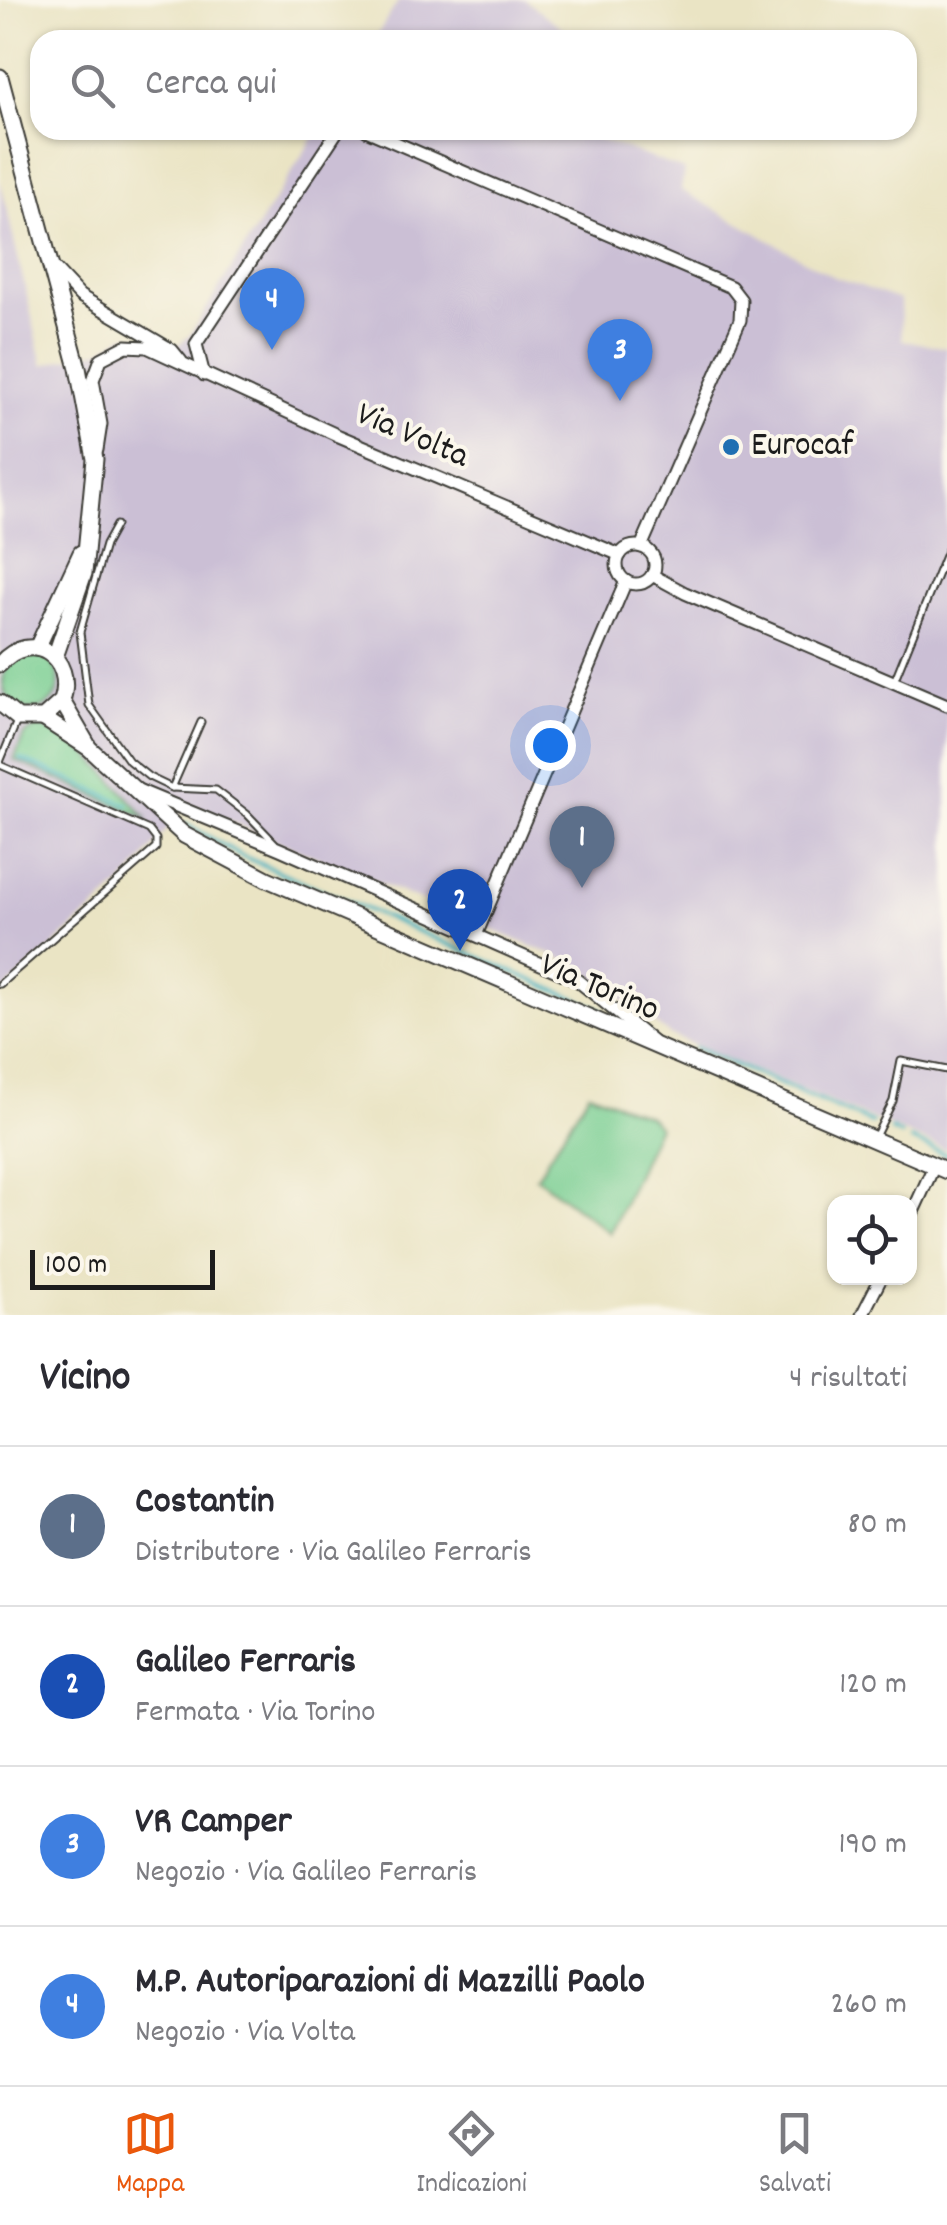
<!DOCTYPE html>
<html lang="it">
<head>
<meta charset="utf-8">
<style>
  :root { --surface:#fff; --page:#f2f2f3; --text:#2b2b33; --muted:#7c7c81; --line:#e1e1e2; --accent:#ea580c }
  body { margin:0; font-family:Dekko,sans-serif; background:var(--page); color:var(--text) }
  .controls { position:absolute; right:30px; bottom:30px; display:grid; overflow:hidden; border-radius:20px; box-shadow:0 2px 8px #0004 }
  .controls button { width:90px; height:90px; display:grid; place-items:center; padding:0; border:0; border-bottom:2px solid var(--line); background:var(--surface); color:var(--text); font:50px sans-serif }
  .scale { position:absolute; left:30px; bottom:25px; width:185px; box-sizing:border-box; padding-left:10px; border:5px solid #1c1c1c; border-top:0; font-size:28px; line-height:35px; white-space:nowrap; color:#1c1c1c; -webkit-text-stroke:8px #fbf7ec; paint-order:stroke }
  .you { position:absolute; left:550px; top:745px; width:35px; height:35px; margin:-25px; border:8px solid #fff; border-radius:50%; background:#1a73e8; box-shadow:0 0 0 15px #1a73e833 }
  .badge { display:grid; place-items:center; width:65px; height:65px; border-radius:50%; background:var(--accent); color:#fff; font-size:32px; font-weight:700 }
  .pin { position:absolute; translate:-50% -82px; filter:drop-shadow(0 2px 5px #0008) }
  .pin::after { content:''; position:absolute; top:52px; width:35px; height:30px; background:inherit; clip-path:polygon(0 0,100% 0,50% 100%) }
  .list { margin:0; padding:0; list-style:none }
  h2 { display:flex; justify-content:space-between; align-items:center; height:130px; margin:0; padding:0 40px; font-size:42px }
  h2 small { font-size:32px; font-weight:400; color:var(--muted) }
  .list li { display:grid; grid-template-columns:65px 1fr auto; gap:30px; align-items:center; box-sizing:border-box; height:160px; padding:0 40px; border-top:2px solid var(--line) }
  .list b { display:block; font-size:38px; white-space:nowrap }
  .list p { margin:0; font-size:32px; white-space:nowrap; color:var(--muted) }
  .list em { font-size:32px; font-style:normal; color:var(--muted) }
  .icon { flex:none; width:55px; height:55px; fill:none; stroke:currentColor; stroke-width:2; stroke-linecap:round; stroke-linejoin:round }
  .map { position:relative; flex:none; width:947px; height:1315px; overflow:hidden }
  .search { position:absolute; background:var(--surface); box-shadow:0 2px 8px #0004; left:30px; right:30px; top:30px; height:110px; display:flex; align-items:center; gap:25px; box-sizing:border-box; padding:0 35px; border-radius:30px; color:var(--muted); font-size:38px }
  .sheet { height:770px; background:var(--surface) }
  nav { display:flex; justify-content:space-around; align-items:center; box-sizing:border-box; height:140px; border-top:2px solid var(--line); background:var(--surface); font-size:28px; color:var(--muted) }
  nav a { display:grid; justify-items:center; gap:5px }
  nav .on { color:var(--accent) }
  .map>svg:first-child { display:block }
</style>
</head>
<body>
<div class="map">
<svg width="947" height="1315" viewBox="0 0 947 1315">
  <rect width="100%" height="100%" fill="#fbf7ec"/>
  <filter id="ink" filterUnits="userSpaceOnUse"><feTurbulence type="fractalNoise" baseFrequency=".01" numOctaves="2"/><feDisplacementMap in="SourceGraphic" scale="20" xChannelSelector="R" yChannelSelector="G"/><feConvolveMatrix kernelMatrix="1 2 1 2 8 2 1 2 1" color-interpolation-filters="sRGB"/></filter>
  <filter id="wash" filterUnits="userSpaceOnUse"><feTurbulence type="fractalNoise" baseFrequency=".0048" numOctaves="4" result="noise"/><feDisplacementMap in="SourceGraphic" scale="40" xChannelSelector="R" yChannelSelector="G"/><feGaussianBlur stdDeviation="2.25" result="paint"/><feColorMatrix in="noise" values="0 0 0 0 0 0 0 0 0 0 0 0 0 0 0 0 0 1.4 0 .05"/><feComposite in="paint" operator="in"/></filter>
  <g filter="url(#wash)">
    <rect width="100%" height="100%" fill="#eae4c4"/>
    <g fill="#cbbfd5">
      <polygon points="399,0 525,0 573,36 568,40 374,40"/>
      <polygon points="318,130 575,130 684,170 681,190 832,276 900,300 902,340 947,348 947,1150 670,1035 580,966 187,804 128,879 0,994 0,180 43,365 102,350 124,335 151,338 174,349 190,335"/>
    </g>
    <g fill="#79ce92" stroke="#4a7557" stroke-width="2.5">
      <circle cx="31" cy="682" r="28"/>
      <path d="M39,727C83,737 118,788 148,819L14,760L24,735Z"/>
      <polygon points="589,1092 649,1116 658,1126 610,1233 536,1177"/>
    </g>
    <g fill="none" stroke-linecap="round" stroke-linejoin="round">
      <g stroke="#45b3c1" stroke-width="4">
        <polyline points="20,759 128,805"/>
        <polyline points="186,824 240,855 602,1010"/>
        <polyline points="695,1048 872,1123"/>
        <polyline points="891,1130 901,1135"/>
        <polyline points="911,1140 947,1155"/>
      </g>
    </g>
  </g>
  <g filter="url(#ink)">
    <g fill="none" stroke-linecap="round" stroke-linejoin="round">
      <defs>
        <g id="lane">
          <polyline points="116,525 105,545 80,632 89,705 129,761 149,777 172,788 216,790 247,814 275,843"/>
          <polyline points="895,679 947,551"/>
          <polyline points="0,762 17,721"/>
          <polyline points="0,765 149,830 156,839 156,848 0,984"/>
          <polyline points="172,788 201,722"/>
          <polyline points="875,1137 893,1101 901,1061 947,1070"/>
        </g>
        <g id="street">
          <polyline points="366,130 731,287 741,300 740,320 641,547"/>
          <polyline points="53,267 80,296 172,350 181,361"/>
          <polyline points="204,375 196,344 338,130"/>
          <polyline points="97,450 101,424 93,380 101,359 126,346 147,347 339,436 620,555"/>
          <circle cx="636" cy="565" r="19"/>
          <polyline points="652,575 685,593 947,705"/>
          <polyline points="138,790 280,849 577,980 653,1042"/>
          <polyline points="476,935 626,581"/>
          <polyline points="910,1218 934,1166"/>
          <polyline points="862,1315 881,1278"/>
        </g>
        <g id="secondary">
          <polyline points="0,77 78,368 95,459 84,573 55,657"/>
          <polyline points="37,648 81,553"/>
          <path d="M0,664C31,628 76,657 62,701L43,718H18L0,703"/>
          <polyline points="62,701 87,744"/>
          <polyline points="43,718 89,748 184,835 267,879 947,1171"/>
        </g>
      </defs>
      <use href="#lane" stroke="#3b3a35" stroke-width="9"/>
      <use href="#street" stroke="#3b3a35" stroke-width="15"/>
      <use href="#secondary" stroke="#3b3a35" stroke-width="19"/>
      <use href="#lane" stroke="#fff" stroke-width="5"/>
      <use href="#street" stroke="#fff" stroke-width="11"/>
      <use href="#secondary" stroke="#fff" stroke-width="15"/>
    </g>
  </g>
  <circle fill="#1f6fb2" stroke="#fbf7ec" stroke-width="4" cx="731" cy="447" r="10"/>
  <g text-anchor="middle" dominant-baseline="central" stroke-width="8" stroke-linejoin="round" paint-order="stroke">
    <g font-size="35" fill="#1c1c1c" stroke="#fbf7ec">
      <text transform="translate(412 437) rotate(23)">Via Volta</text>
      <text transform="translate(599 989) rotate(23)">Via Torino</text>
    </g>
    <g font-size="35" fill="#1c1c1c" stroke="#fbf7ec" text-anchor="start">
      <text x="751" y="447">Eurocaf</text>
    </g>
  </g>
</svg>
<div class="controls">
<button><svg class="icon" aria-label="locate" viewBox="0 0 24 24"><circle cx="12" cy="12" r="6"/><path d="M12 2v4M12 18v4M2 12h4M18 12h4"/></svg></button>
</div>
<div class="scale">100 m</div>
<div class="you"></div>
<div class="pin badge" style="left:582px;top:888px;background:#5c6f8a">1</div>
<div class="pin badge" style="left:460px;top:951px;background:#1a4fb4">2</div>
<div class="pin badge" style="left:620px;top:401px;background:#3f7fe0">3</div>
<div class="pin badge" style="left:272px;top:350px;background:#3f7fe0">4</div>
<div class="search"><svg class="icon" aria-label="search" viewBox="0 0 24 24"><circle cx="10" cy="10" r="6"/><path d="M15 15l6 6"/></svg>Cerca qui</div>
</div>
<section class="sheet">
<h2>Vicino<small>4 risultati</small></h2>
<ul class="list">
<li><span class="badge" style="background:#5c6f8a">1</span><div><b>Costantin</b><p>Distributore · Via Galileo Ferraris</p></div><em>80 m</em></li>
<li><span class="badge" style="background:#1a4fb4">2</span><div><b>Galileo Ferraris</b><p>Fermata · Via Torino</p></div><em>120 m</em></li>
<li><span class="badge" style="background:#3f7fe0">3</span><div><b>VR Camper</b><p>Negozio · Via Galileo Ferraris</p></div><em>190 m</em></li>
<li><span class="badge" style="background:#3f7fe0">4</span><div><b>M.P. Autoriparazioni di Mazzilli Paolo</b><p>Negozio · Via Volta</p></div><em>260 m</em></li>
</ul>
</section>
<nav>
<a class="on"><svg class="icon" aria-label="map" viewBox="0 0 24 24"><path d="M3 6l6-2 6 2 6-2v14l-6 2-6-2-6 2zM9 4v14M15 6v14"/></svg>Mappa</a>
<a><svg class="icon" aria-label="directions" viewBox="0 0 24 24"><path d="M12 3l9 9-9 9-9-9zM9 14v-3h6M13 9l2 2-2 2"/></svg>Indicazioni</a>
<a><svg class="icon" aria-label="saved" viewBox="0 0 24 24"><path d="M7 4h10v16l-5-4-5 4z"/></svg>Salvati</a>
</nav>
</body>
</html>
